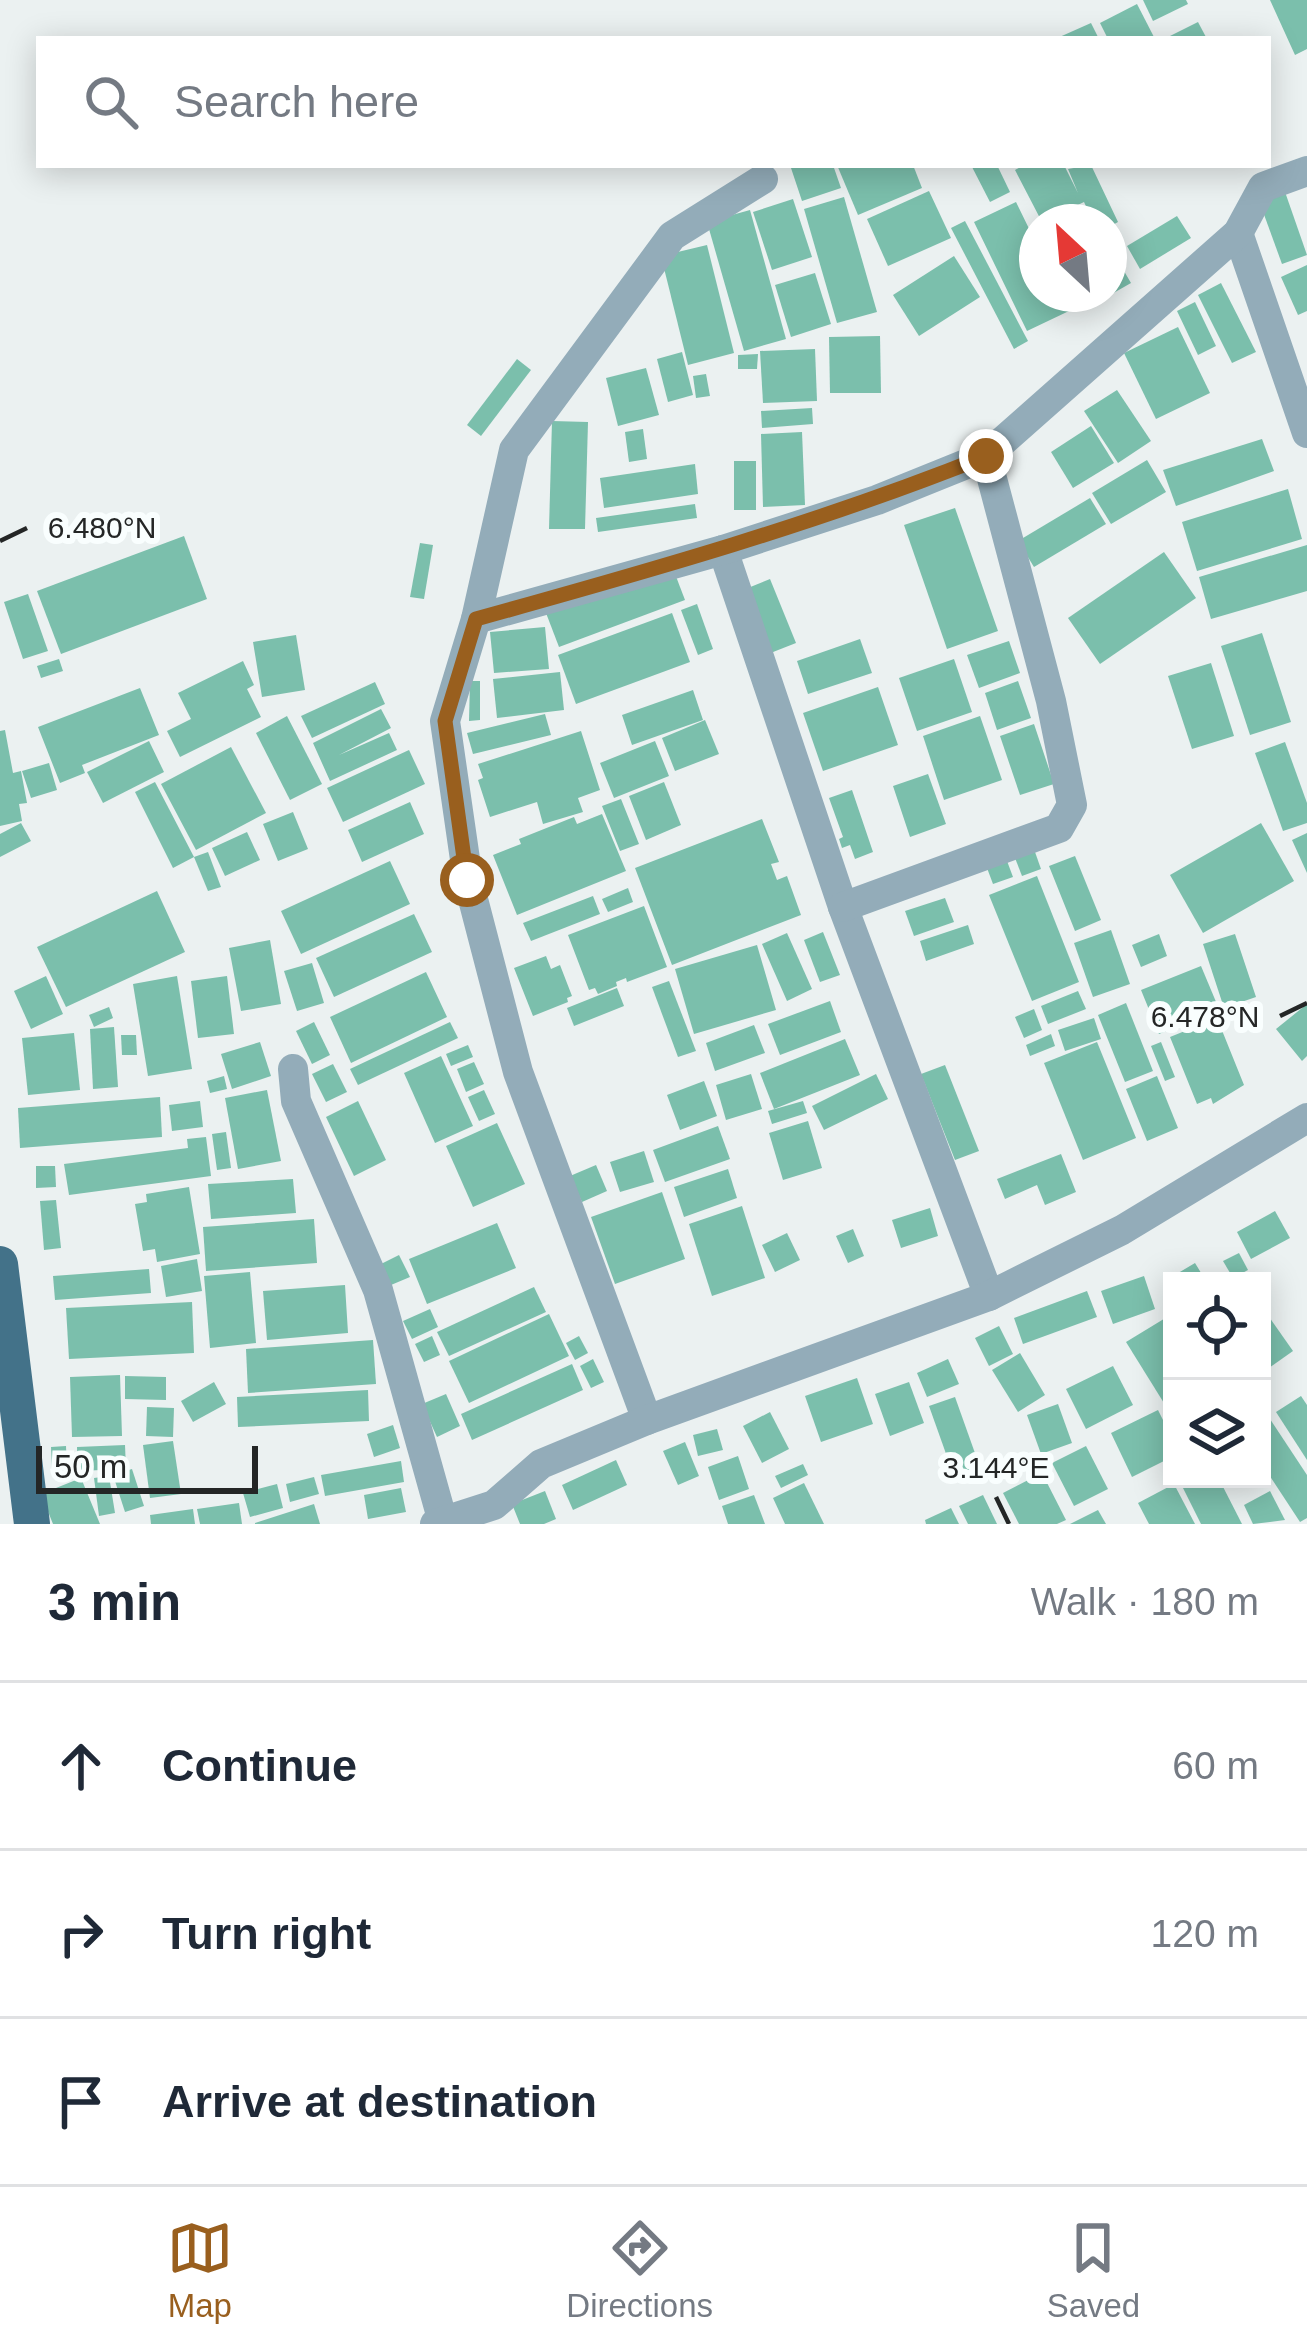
<!DOCTYPE html>
<html lang="en">
<head>
<meta charset="utf-8">
<style>
  :root { --surface:#fff; --page:#f2f2f3; --text:#1f2937; --muted:#747a83; --line:#e0e1e3; --accent:#995f1e }
  body { margin:0; font-family:Helvetica,sans-serif; background:var(--page); color:var(--text) }
  .controls { position:absolute; right:36px; bottom:36px; display:grid; overflow:hidden; border-radius:0px; box-shadow:0 6px 30px #0003 }
  .controls button { width:108px; height:108px; display:grid; place-items:center; padding:0; border:0; border-bottom:3px solid var(--line); background:var(--surface); color:var(--text); font:60px sans-serif }
  .compass { position:absolute; left:1019px; top:204px; width:108px; height:108px; border-radius:50%; background:var(--surface); box-shadow:0 6px 30px #0003; rotate:334deg }
  .scale { position:absolute; left:36px; bottom:30px; width:222px; box-sizing:border-box; padding-left:12px; border:6px solid #242626; border-top:0; font-size:33px; line-height:42px; white-space:nowrap; color:#242626; -webkit-text-stroke:9px #f9fefe; paint-order:stroke }
  .stop { position:absolute; width:36px; height:36px; margin:-27px; border:9px solid #995f1e; border-radius:50%; background:#fff }
  .stop.end { background:#995f1e; border-color:#fff; box-shadow:0 3px 12px #0008 }
  .list { margin:0; padding:0; list-style:none }
  h2 { display:flex; justify-content:space-between; align-items:center; height:156px; margin:0; padding:0 48px; font-size:51px }
  h2 small { font-size:39px; font-weight:400; color:var(--muted) }
  .list li { display:grid; grid-template-columns:78px 1fr auto; gap:36px; align-items:center; box-sizing:border-box; height:168px; padding:0 48px; border-top:3px solid var(--line) }
  .list b { display:block; font-size:45px; white-space:nowrap }
  .list em { font-size:39px; font-style:normal; color:var(--muted) }
  .icon { flex:none; width:66px; height:66px; fill:none; stroke:currentColor; stroke-width:2; stroke-linecap:round; stroke-linejoin:round }
  .map { position:relative; flex:none; width:1307px; height:1524px; overflow:hidden }
  .search { position:absolute; background:var(--surface); box-shadow:0 6px 30px #0003; left:36px; right:36px; top:36px; height:132px; display:flex; align-items:center; gap:30px; box-sizing:border-box; padding:0 42px; border-radius:0px; color:var(--muted); font-size:45px }
  .sheet { height:660px; background:var(--surface) }
  nav { display:flex; justify-content:space-around; align-items:center; box-sizing:border-box; height:168px; border-top:3px solid var(--line); background:var(--surface); font-size:33px; color:var(--muted) }
  nav a { display:grid; justify-items:center; gap:6px }
  nav .on { color:var(--accent) }
  .map>svg:first-child { display:block }
</style>
</head>
<body>
<div class="map">
<svg width="1307" height="1524" viewBox="0 0 1307 1524">
  <rect width="100%" height="100%" fill="#ebf1f1"/>
  <g fill="#7bbfac">
    <polygon points="1143,0 1186,0 1188,4 1153,21"/>
    <polygon points="1270,0 1307,0 1307,49 1295,55"/>
    <polygon points="1137,4 1155,39 1108,39 1100,23"/>
    <polygon points="1198,22 1207,39 1164,39"/>
    <polygon points="1091,23 1099,39 1055,39"/>
    <polygon points="790,165 833,165 841,188 802,201"/>
    <polygon points="837,165 913,165 922,188 858,215"/>
    <polygon points="971,165 997,165 1010,192 990,202"/>
    <polygon points="1024,165 1064,165 1078,193 1068,169 1091,165 1118,222 1109,227 1109,222 1093,222 1084,202 1042,222 1015,170"/>
    <polygon points="1284,189 1307,255 1282,264 1258,198"/>
    <polygon points="929,191 951,238 888,266 867,219"/>
    <polygon points="844,197 877,312 837,323 804,209"/>
    <polygon points="793,199 812,257 772,270 753,212"/>
    <polygon points="1016,202 1037,245 1037,294 1061,294 1069,311 1027,331 974,222"/>
    <polygon points="750,210 786,339 744,351 707,222"/>
    <polygon points="1177,216 1191,238 1140,269 1127,246"/>
    <polygon points="965,221 1028,341 1014,349 951,228"/>
    <polygon points="707,245 734,353 688,365 661,256"/>
    <polygon points="1114,254 1131,283 1082,311 1072,294 1109,294 1109,257"/>
    <polygon points="954,256 980,297 919,336 893,295"/>
    <polygon points="1307,265 1307,311 1298,315 1281,277"/>
    <polygon points="815,273 831,324 791,337 775,285"/>
    <polygon points="1221,283 1256,352 1232,363 1198,295"/>
    <polygon points="1195,302 1216,346 1198,355 1177,311"/>
    <polygon points="1178,327 1210,393 1156,419 1124,353"/>
    <polygon points="880,336 881,393 830,393 829,337"/>
    <polygon points="815,349 817,401 763,403 760,351"/>
    <polygon points="682,352 693,395 668,402 657,359"/>
    <polygon points="758,354 757,369 738,369 738,355"/>
    <polygon points="517,359 531,370 481,436 467,425"/>
    <polygon points="646,368 659,415 618,426 606,378"/>
    <polygon points="706,374 710,396 696,398 693,376"/>
    <polygon points="1117,390 1151,441 1118,463 1084,411"/>
    <polygon points="812,408 813,424 762,428 761,411"/>
    <polygon points="552,421 588,422 585,529 549,529"/>
    <polygon points="1091,426 1114,463 1073,488 1051,452"/>
    <polygon points="643,429 647,459 629,462 625,432"/>
    <polygon points="802,432 805,505 763,507 761,434"/>
    <polygon points="1262,439 1274,471 1176,506 1163,470"/>
    <polygon points="1147,460 1166,492 1111,524 1092,493"/>
    <rect x="734" y="461" width="22" height="49"/>
    <polygon points="695,464 698,494 604,508 600,478"/>
    <polygon points="1288,489 1302,539 1197,571 1182,522"/>
    <polygon points="1090,498 1106,524 1034,567 1018,541"/>
    <polygon points="695,504 697,518 598,532 596,518"/>
    <polygon points="955,508 998,631 947,649 904,525"/>
    <polygon points="184,536 207,599 61,654 37,591"/>
    <polygon points="420,543 433,545 424,599 410,597"/>
    <polygon points="1307,545 1307,591 1211,619 1199,577"/>
    <polygon points="1164,552 1196,598 1100,664 1068,618"/>
    <polygon points="672,566 685,600 559,647 546,613"/>
    <polygon points="770,579 796,643 768,654 743,590"/>
    <polygon points="28,594 48,651 23,659 4,602"/>
    <polygon points="697,604 713,649 698,655 681,610"/>
    <polygon points="672,613 690,662 576,704 558,655"/>
    <polygon points="545,627 549,669 494,673 490,632"/>
    <polygon points="1262,633 1291,722 1250,735 1221,646"/>
    <polygon points="296,635 305,690 262,697 253,642"/>
    <polygon points="860,639 872,673 808,694 797,661"/>
    <polygon points="1009,641 1020,673 979,688 967,655"/>
    <polygon points="59,659 63,671 41,678 37,666"/>
    <polygon points="954,659 972,712 917,731 899,678"/>
    <polygon points="243,661 254,685 247,689 261,717 180,757 167,731 191,719 178,693"/>
    <polygon points="1211,663 1234,736 1192,749 1168,676"/>
    <polygon points="560,672 564,710 497,718 493,679"/>
    <polygon points="470,681 480,681 480,720 469,721"/>
    <polygon points="1018,681 1031,718 997,730 985,693"/>
    <polygon points="375,682 385,704 312,738 301,716"/>
    <polygon points="878,687 898,745 823,771 803,713"/>
    <polygon points="140,688 159,735 82,765 85,773 60,783 38,727"/>
    <polygon points="693,690 703,720 632,745 622,715"/>
    <polygon points="381,709 391,728 339,755 389,733 397,750 330,781 313,743"/>
    <polygon points="545,714 551,735 473,754 467,733"/>
    <polygon points="287,716 322,784 290,800 256,733"/>
    <polygon points="980,716 1002,780 944,800 923,736"/>
    <polygon points="705,720 719,754 675,771 662,738"/>
    <polygon points="1034,724 1054,784 1020,795 1000,736"/>
    <polygon points="5,730 13,773 21,771 27,803 19,804 22,821 0,826 0,731"/>
    <polygon points="581,731 600,790 578,798 583,812 543,824 537,802 490,817 478,780 483,778 478,764"/>
    <polygon points="149,741 164,772 103,803 87,772"/>
    <polygon points="655,741 669,776 614,798 600,763"/>
    <polygon points="1285,742 1307,803 1307,823 1283,831 1255,753"/>
    <polygon points="231,747 266,813 196,850 161,784"/>
    <polygon points="409,750 425,784 343,822 327,788"/>
    <polygon points="49,763 57,790 31,798 22,771"/>
    <polygon points="928,774 946,824 910,837 893,786"/>
    <polygon points="155,782 194,857 173,868 135,792"/>
    <polygon points="664,782 681,825 646,840 629,796"/>
    <polygon points="852,790 873,852 855,859 850,845 842,848 839,839 843,837 829,798"/>
    <polygon points="621,799 639,844 620,851 602,806"/>
    <polygon points="410,802 424,834 362,862 348,830"/>
    <polygon points="293,812 308,849 278,861 263,824"/>
    <polygon points="602,814 626,871 517,915 493,855 521,844 519,839 574,817 577,824"/>
    <polygon points="762,819 779,862 771,864 777,880 787,876 801,915 672,965 635,868"/>
    <polygon points="21,823 31,841 0,857 0,834"/>
    <polygon points="1261,823 1294,881 1203,933 1170,875"/>
    <polygon points="247,832 260,860 225,876 212,848"/>
    <polygon points="1307,833 1307,873 1292,840"/>
    <polygon points="208,852 221,887 208,891 194,857"/>
    <polygon points="1035,852 1041,869 1022,876 1015,858"/>
    <polygon points="1075,856 1101,920 1075,931 1049,866"/>
    <polygon points="390,861 410,904 301,954 281,911"/>
    <polygon points="1007,861 1013,877 993,884 987,868"/>
    <polygon points="1037,876 1079,982 1032,1001 989,895"/>
    <polygon points="628,888 633,902 608,912 602,899"/>
    <polygon points="157,891 185,952 66,1007 37,947"/>
    <polygon points="593,896 600,914 531,941 523,923"/>
    <polygon points="945,898 954,922 914,936 905,911"/>
    <polygon points="644,906 667,967 627,982 626,978 616,982 617,986 598,994 595,988 589,990 568,935"/>
    <polygon points="414,914 432,952 334,997 316,958"/>
    <polygon points="968,925 974,944 926,961 920,941"/>
    <polygon points="1111,930 1130,984 1093,997 1074,943"/>
    <polygon points="823,932 840,975 820,982 804,940"/>
    <polygon points="787,933 812,989 787,1001 762,944"/>
    <polygon points="1159,934 1167,956 1141,967 1132,945"/>
    <polygon points="1235,934 1256,997 1224,1008 1203,944"/>
    <polygon points="270,940 281,1004 241,1011 229,948"/>
    <polygon points="757,945 776,1010 694,1034 675,969"/>
    <polygon points="546,956 551,969 560,965 572,996 567,998 568,1002 533,1016 514,968"/>
    <polygon points="312,963 324,1003 297,1011 284,971"/>
    <polygon points="1201,966 1219,1009 1159,1034 1141,990"/>
    <polygon points="426,972 447,1017 351,1063 330,1017"/>
    <polygon points="46,976 63,1014 31,1029 14,991"/>
    <polygon points="177,976 192,1069 148,1076 133,984"/>
    <polygon points="227,976 234,1034 198,1038 191,981"/>
    <polygon points="669,981 696,1051 678,1057 652,987"/>
    <polygon points="617,988 624,1006 574,1026 567,1008"/>
    <polygon points="1078,991 1086,1009 1048,1024 1041,1006"/>
    <polygon points="830,1001 841,1032 780,1055 768,1024"/>
    <polygon points="1126,1003 1153,1071 1125,1082 1098,1015"/>
    <polygon points="1307,1004 1307,1056 1302,1061 1276,1029"/>
    <polygon points="109,1007 113,1018 94,1027 89,1015"/>
    <polygon points="1034,1009 1042,1030 1024,1038 1015,1017"/>
    <polygon points="1094,1018 1101,1039 1065,1051 1058,1030"/>
    <polygon points="1217,1018 1244,1085 1213,1104 1211,1098 1197,1104 1170,1037"/>
    <polygon points="314,1022 330,1055 312,1064 296,1031"/>
    <polygon points="450,1022 458,1038 358,1085 350,1069"/>
    <polygon points="754,1025 765,1053 715,1071 706,1043"/>
    <polygon points="114,1027 118,1087 93,1089 90,1029"/>
    <polygon points="74,1033 80,1090 28,1095 22,1038"/>
    <polygon points="1051,1034 1055,1046 1030,1056 1026,1045"/>
    <polygon points="121,1035 136,1035 137,1055 122,1055"/>
    <polygon points="845,1039 860,1075 774,1109 760,1073"/>
    <polygon points="260,1042 271,1076 232,1089 221,1054"/>
    <polygon points="1097,1042 1136,1138 1083,1160 1044,1063"/>
    <polygon points="1161,1042 1175,1077 1165,1081 1151,1046"/>
    <polygon points="468,1045 473,1057 451,1066 446,1054"/>
    <polygon points="441,1056 473,1126 435,1143 404,1073"/>
    <polygon points="474,1062 484,1084 466,1092 457,1069"/>
    <polygon points="333,1064 347,1092 326,1102 312,1074"/>
    <polygon points="945,1065 979,1151 955,1160 921,1074"/>
    <polygon points="751,1074 762,1109 726,1120 716,1085"/>
    <polygon points="876,1074 888,1099 824,1130 812,1106"/>
    <polygon points="224,1076 227,1089 210,1093 207,1081"/>
    <polygon points="1157,1076 1178,1128 1147,1141 1126,1089"/>
    <polygon points="704,1081 717,1116 680,1130 667,1095"/>
    <polygon points="267,1090 281,1161 238,1169 225,1098"/>
    <polygon points="484,1090 495,1114 479,1121 468,1097"/>
    <polygon points="160,1097 162,1137 20,1148 18,1108"/>
    <polygon points="200,1101 203,1127 172,1131 169,1105"/>
    <polygon points="358,1101 386,1160 354,1176 326,1117"/>
    <polygon points="803,1101 807,1113 772,1124 768,1111"/>
    <polygon points="808,1121 822,1168 783,1180 769,1133"/>
    <polygon points="497,1123 525,1184 473,1207 446,1146"/>
    <polygon points="718,1126 730,1159 665,1182 653,1150"/>
    <polygon points="226,1132 231,1168 217,1170 212,1134"/>
    <polygon points="206,1137 211,1176 69,1195 64,1164 188,1148 187,1139"/>
    <polygon points="644,1151 654,1182 620,1192 610,1162"/>
    <polygon points="1061,1154 1076,1192 1045,1205 1037,1185 1005,1199 997,1179"/>
    <polygon points="596,1165 607,1191 582,1202 570,1176"/>
    <polygon points="36,1166 55,1166 56,1187 36,1188"/>
    <polygon points="728,1169 737,1198 684,1217 674,1187"/>
    <polygon points="293,1179 296,1213 211,1219 208,1184"/>
    <polygon points="189,1187 200,1254 157,1262 155,1249 143,1251 135,1204 147,1202 146,1194"/>
    <polygon points="662,1192 685,1259 615,1284 591,1217"/>
    <polygon points="56,1200 61,1248 44,1250 40,1201"/>
    <polygon points="742,1206 765,1278 712,1296 689,1224"/>
    <polygon points="930,1208 938,1236 901,1248 892,1220"/>
    <polygon points="1275,1211 1290,1238 1251,1259 1237,1232"/>
    <polygon points="314,1219 317,1263 206,1271 203,1227"/>
    <polygon points="497,1223 516,1268 427,1304 409,1259"/>
    <polygon points="853,1229 864,1256 848,1263 836,1236"/>
    <polygon points="787,1233 800,1260 775,1272 762,1245"/>
    <polygon points="1239,1253 1248,1270 1233,1278 1223,1261"/>
    <polygon points="399,1255 410,1277 391,1285 381,1264"/>
    <polygon points="197,1259 202,1291 166,1297 161,1266"/>
    <polygon points="1195,1263 1206,1281 1172,1281 1172,1297 1163,1282"/>
    <polygon points="149,1269 151,1293 55,1300 53,1276"/>
    <polygon points="250,1272 256,1343 210,1348 204,1276"/>
    <polygon points="1144,1276 1155,1309 1113,1324 1101,1291"/>
    <polygon points="345,1285 348,1333 267,1340 263,1291"/>
    <polygon points="534,1287 546,1312 449,1356 437,1332"/>
    <polygon points="1087,1291 1097,1317 1023,1344 1014,1318"/>
    <polygon points="192,1302 194,1353 69,1359 66,1308"/>
    <polygon points="1262,1307 1293,1351 1269,1368 1262,1357"/>
    <polygon points="430,1309 438,1327 412,1339 403,1321"/>
    <polygon points="549,1314 569,1356 469,1403 449,1361"/>
    <polygon points="1172,1314 1172,1416 1126,1342"/>
    <polygon points="999,1326 1013,1354 989,1366 975,1338"/>
    <polygon points="432,1336 440,1355 424,1362 415,1344"/>
    <polygon points="579,1336 588,1353 575,1360 566,1343"/>
    <polygon points="373,1340 376,1384 248,1393 246,1349"/>
    <polygon points="1020,1353 1045,1395 1018,1412 992,1370"/>
    <polygon points="593,1359 604,1382 591,1388 580,1366"/>
    <polygon points="948,1359 959,1384 927,1397 917,1373"/>
    <polygon points="572,1364 583,1390 472,1440 461,1414"/>
    <polygon points="1113,1366 1133,1405 1086,1429 1066,1389"/>
    <polygon points="120,1375 122,1436 72,1437 70,1377"/>
    <polygon points="125,1376 166,1377 166,1400 125,1399"/>
    <polygon points="857,1378 873,1424 821,1442 805,1396"/>
    <polygon points="214,1382 226,1404 193,1422 181,1401"/>
    <polygon points="909,1382 924,1423 890,1436 875,1394"/>
    <polygon points="368,1390 369,1421 238,1427 237,1397"/>
    <polygon points="446,1394 460,1426 437,1437 422,1404"/>
    <polygon points="1301,1396 1307,1405 1307,1460 1276,1412"/>
    <polygon points="955,1397 981,1470 955,1479 929,1406"/>
    <polygon points="1058,1404 1072,1443 1041,1454 1027,1415"/>
    <polygon points="147,1407 174,1408 173,1437 146,1436"/>
    <polygon points="1158,1410 1172,1438 1172,1457 1132,1477 1111,1433"/>
    <polygon points="770,1412 789,1449 762,1463 743,1426"/>
    <polygon points="1268,1416 1307,1475 1307,1518 1300,1522 1262,1464 1262,1419"/>
    <polygon points="393,1425 400,1448 374,1457 367,1434"/>
    <polygon points="717,1429 723,1450 698,1456 693,1435"/>
    <polygon points="173,1441 181,1494 150,1498 143,1445"/>
    <polygon points="685,1442 699,1476 678,1485 663,1451"/>
    <polygon points="125,1445 126,1469 78,1471 77,1447"/>
    <polygon points="66,1446 67,1468 52,1468 51,1447"/>
    <polygon points="1086,1446 1108,1489 1074,1506 1052,1463"/>
    <polygon points="738,1456 749,1489 719,1500 708,1467"/>
    <polygon points="616,1460 627,1485 573,1510 562,1485"/>
    <polygon points="401,1461 404,1482 325,1496 321,1475"/>
    <polygon points="803,1464 808,1475 781,1488 775,1476"/>
    <polygon points="132,1469 144,1506 125,1512 113,1475"/>
    <polygon points="1042,1473 1066,1520 1057,1524 1019,1524 1003,1493"/>
    <polygon points="109,1476 115,1513 99,1516 94,1478"/>
    <polygon points="314,1477 319,1494 290,1502 286,1484"/>
    <polygon points="81,1478 100,1524 53,1524 41,1494"/>
    <polygon points="1190,1479 1219,1479 1242,1524 1201,1524 1181,1484"/>
    <polygon points="804,1483 824,1524 785,1524 773,1498"/>
    <polygon points="277,1484 283,1508 250,1517 243,1493"/>
    <polygon points="1174,1484 1195,1524 1149,1524 1138,1503"/>
    <polygon points="401,1488 406,1512 368,1519 364,1495"/>
    <polygon points="545,1491 556,1519 544,1524 520,1524 512,1504"/>
    <polygon points="1270,1491 1285,1520 1253,1524 1244,1505"/>
    <polygon points="754,1495 765,1524 728,1524 722,1506"/>
    <polygon points="983,1495 997,1524 968,1524 959,1506"/>
    <polygon points="239,1503 242,1524 200,1524 197,1509"/>
    <polygon points="314,1504 320,1524 255,1524 255,1523"/>
    <polygon points="951,1508 959,1524 926,1524 925,1520"/>
    <polygon points="193,1509 195,1524 151,1524 150,1515"/>
    <polygon points="1098,1510 1106,1524 1070,1524"/>
  </g>
  <g fill="none" stroke-linecap="round" stroke-linejoin="round">
    <g stroke="#93acb9" stroke-width="30">
      <polyline points="1238,233 1307,433"/>
      <polyline points="723,550 843,907 989,1296"/>
      <polyline points="476,619 723,550 877,500 986,456 1238,233 1263,187 1307,171"/>
      <polyline points="843,907 1059,828 1072,805 1051,701 986,456"/>
      <polyline points="293,1069 296,1101 378,1290 443,1522"/>
      <polyline points="647,1420 518,1072 468,880 445,721 476,619 514,450 672,236 763,179"/>
      <polyline points="435,1524 494,1505 541,1464 647,1420 989,1296 1122,1230 1307,1118"/>
    </g>
    <polyline stroke="#437289" stroke-width="36" points="0,1264 32,1524"/>
  </g>
  <g fill="none" stroke-linecap="round" stroke-linejoin="round">
    <path stroke="#995f1e" stroke-width="15" d="M467,880L445,721L476,619C649,571 819,523 986,456"/>
  </g>
  <path fill="none" stroke="#242626" stroke-width="4.5" d="M0,541L27,528M1280,1016L1307,1003M996,1497L1009,1524"/>
  <g font-size="30" text-anchor="middle" fill="#242626" stroke="#f9fefe" stroke-width="12" stroke-linejoin="round" paint-order="stroke">
    <text x="102" y="538">6.480°N</text>
    <text x="1205" y="1027">6.478°N</text>
    <text x="996" y="1478">3.144°E</text>
  </g>
</svg>
<div class="controls">
<button><svg class="icon" aria-label="locate" viewBox="0 0 24 24"><circle cx="12" cy="12" r="6"/><path d="M12 2v4M12 18v4M2 12h4M18 12h4"/></svg></button>
<button><svg class="icon" aria-label="layers" viewBox="0 0 24 24"><path d="M12 4l9 5-9 5-9-5zM3 14l9 5 9-5"/></svg></button>
</div>
<svg class="compass" viewBox="-18 -18 36 36"><path d="M0-13l5 13h-10z" fill="#e53935"/><path d="M0 13l5-13h-10z" fill="#747a83"/></svg>
<div class="scale">50 m</div>
<div class="stop" style="left:467px;top:880px"></div>
<div class="stop end" style="left:986px;top:456px"></div>
<div class="search"><svg class="icon" aria-label="search" viewBox="0 0 24 24"><circle cx="10" cy="10" r="6"/><path d="M15 15l6 6"/></svg>Search here</div>
</div>
<section class="sheet">
<h2>3 min<small>Walk · 180 m</small></h2>
<ul class="list">
<li><svg class="icon" aria-label="ahead" viewBox="0 0 24 24"><path d="M12 20V5M6 11l6-6 6 6"/></svg><div><b>Continue</b></div><em>60 m</em></li>
<li><svg class="icon" aria-label="right" viewBox="0 0 24 24"><path d="M7 20v-9h11M14 6l5 5-5 5"/></svg><div><b>Turn right</b></div><em>120 m</em></li>
<li><svg class="icon" aria-label="arrive" viewBox="0 0 24 24"><path d="M6 21V4h12l-3 4 3 4H6"/></svg><div><b>Arrive at destination</b></div></li>
</ul>
</section>
<nav>
<a class="on"><svg class="icon" aria-label="map" viewBox="0 0 24 24"><path d="M3 6l6-2 6 2 6-2v14l-6 2-6-2-6 2zM9 4v14M15 6v14"/></svg>Map</a>
<a><svg class="icon" aria-label="directions" viewBox="0 0 24 24"><path d="M12 3l9 9-9 9-9-9zM9 14v-3h6M13 9l2 2-2 2"/></svg>Directions</a>
<a><svg class="icon" aria-label="saved" viewBox="0 0 24 24"><path d="M7 4h10v16l-5-4-5 4z"/></svg>Saved</a>
</nav>
</body>
</html>
